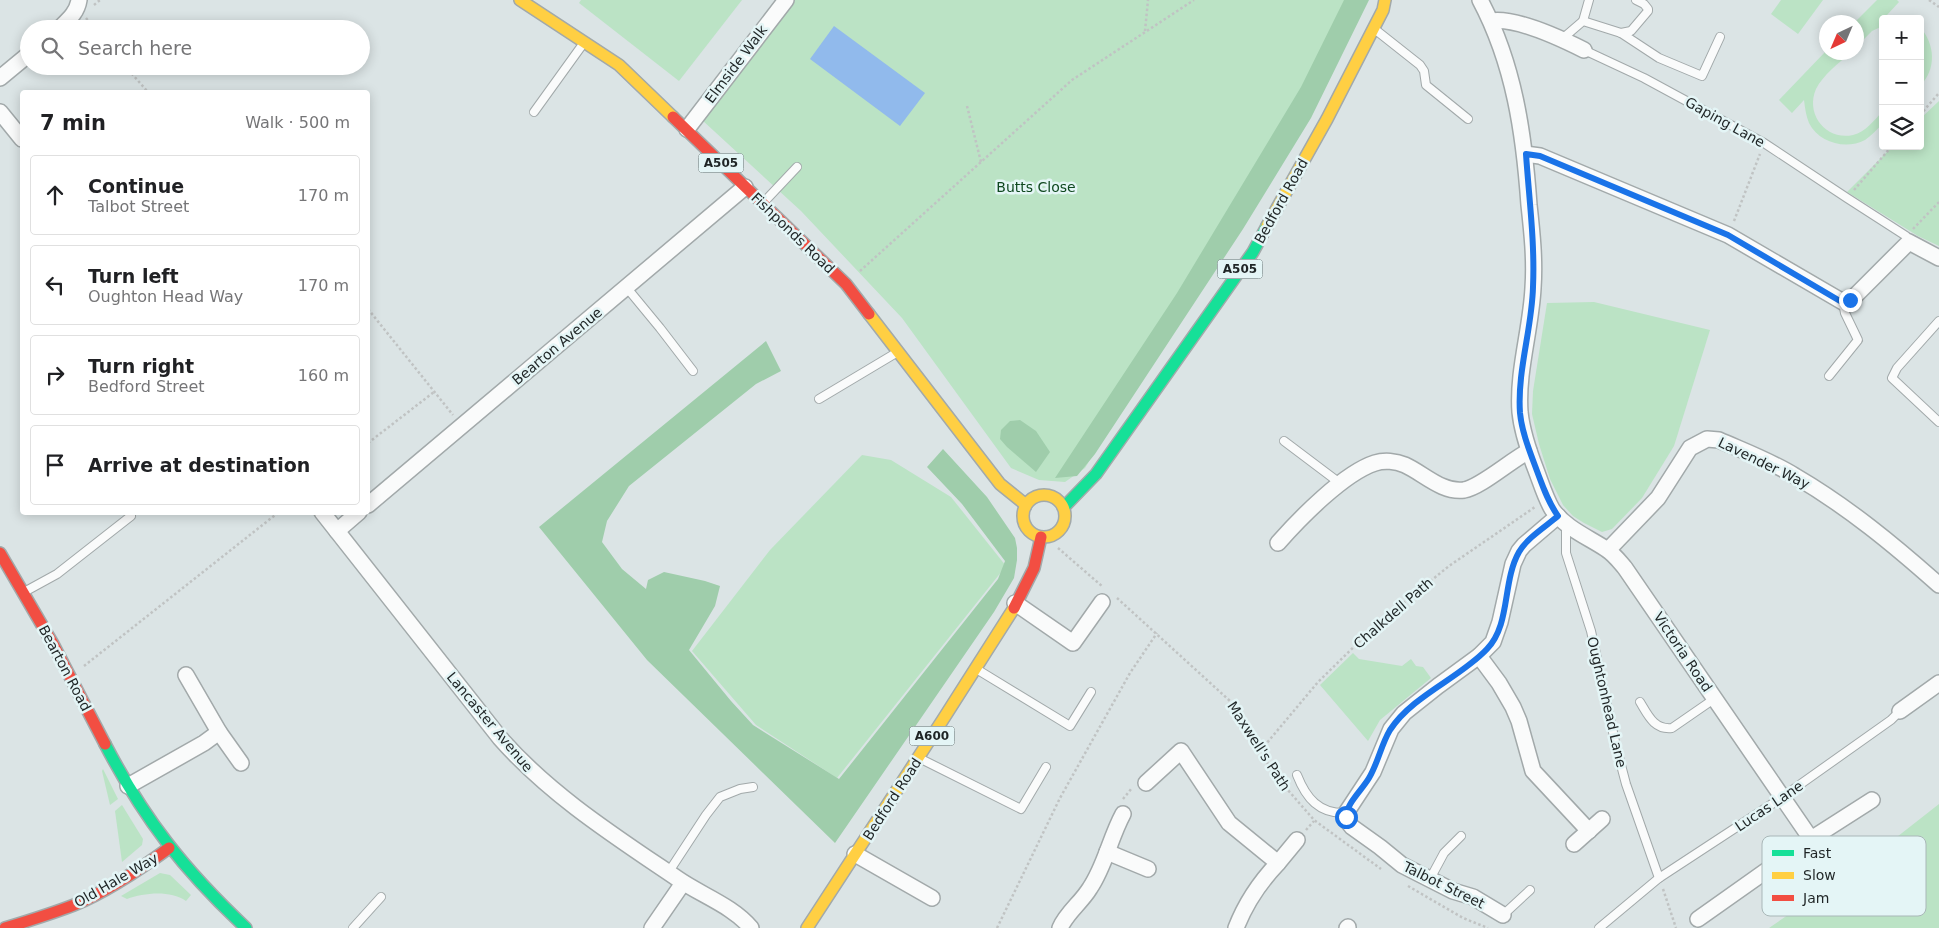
<!DOCTYPE html>
<html lang="en">
<head>
<meta charset="utf-8">
<style>
  :root { --surface:#fff; --page:#f6f6f6; --text:#202124; --muted:#757577; --line:#e0e0e0 }
  body { margin:0; font-family:"DejaVu Sans",sans-serif; background:var(--page); color:var(--text) }
  .controls { position:absolute; right:15px; top:15px; display:grid; overflow:hidden; border-radius:5px; box-shadow:0 2px 12px #0003 }
  .controls button { width:45px; height:45px; display:grid; place-items:center; padding:0; border:0; border-bottom:1px solid var(--line); background:var(--surface); color:var(--text); font:25px sans-serif }
  .compass { position:absolute; left:1819px; top:15px; width:45px; height:45px; border-radius:50%; background:var(--surface); box-shadow:0 2px 12px #0003; rotate:224deg }
  .stop { position:absolute; width:15px; height:15px; margin:-11px; border:4px solid #1a73e8; border-radius:50%; background:#fff }
  .stop.end { background:#1a73e8; border-color:#fff; box-shadow:0 1px 5px #0008 }
  .list { margin:0; padding:0; list-style:none }
  h2 { display:flex; justify-content:space-between; align-items:center; height:65px; margin:0; padding:0 20px; font-size:21px }
  h2 small { font-size:16px; font-weight:400; color:var(--muted) }
  .list li { display:grid; grid-template-columns:32px 1fr auto; gap:15px; align-items:center; box-sizing:border-box; height:80px; margin:0 10px 10px; padding:0 10px; border:1px solid var(--line); border-radius:5px }
  .list b { display:block; font-size:19px; white-space:nowrap }
  .list p { margin:0; font-size:16px; white-space:nowrap; color:var(--muted) }
  .list em { font-size:16px; font-style:normal; color:var(--muted) }
  .icon { flex:none; width:28px; height:28px; fill:none; stroke:currentColor; stroke-width:2; stroke-linecap:round; stroke-linejoin:round }
  .map { position:relative; flex:none; width:1939px; height:928px; overflow:hidden }
  .search { position:absolute; background:var(--surface); box-shadow:0 2px 12px #0003; left:20px; top:20px; width:350px; height:55px; display:flex; align-items:center; gap:12px; box-sizing:border-box; padding:0 18px; border-radius:28px; color:var(--muted); font-size:19px }
  .panel { position:absolute; background:var(--surface); box-shadow:0 2px 12px #0003; left:20px; top:90px; width:350px; height:425px; border-radius:5px }
  .map>svg:first-child { display:block }
</style>
</head>
<body>
<div class="map">
<svg width="1939" height="928" viewBox="0 0 1939 928">
  <rect width="100%" height="100%" fill="#dbe4e5"/>
  <g fill="#bbe3c5">
    <polygon points="581,0 742,0 679,81 579,3"/>
    <polygon points="791,0 1368,0 1085,468 1065,482 1039,480 1011,468 902,318 801,211 702,120"/>
    <polygon points="1781,0 1823,0 1798,34 1771,14"/>
    <polygon points="1877,0 1897,0 1899,2 1887,15 1896,15 1909,19 1883,19 1883,26 1872,31 1857,46 1856,22 1855,22"/>
    <path d="M1920,27C1935,44 1937,69 1920,86V70L1923,55L1920,43Z"/>
    <path d="M1826,51L1850,53C1839,63 1823,75 1816,89C1805,114 1826,141 1853,135C1866,132 1874,120 1883,111V124C1877,129 1871,136 1865,140C1846,150 1819,143 1809,123C1806,116 1805,108 1804,100L1792,113L1779,100Z"/>
    <polygon points="1939,101 1939,246 1918,236 1847,192 1893,146 1920,146 1920,119"/>
    <polygon points="1594,302 1710,330 1674,446 1642,498 1612,529 1602,532 1584,523 1573,516 1563,505 1550,479 1539,444 1532,414 1533,391 1547,303"/>
    <polygon points="862,455 891,460 951,497 1006,566 837,778 756,725 692,651 770,550"/>
    <polygon points="1353,653 1359,659 1402,666 1411,659 1416,666 1423,667 1431,678 1380,720 1368,741 1320,685"/>
    <polygon points="103,769 118,799 110,805 102,771"/>
    <polygon points="1939,804 1939,928 1769,928 1865,862"/>
    <polygon points="122,805 143,839 142,845 122,862 115,811"/>
    <path d="M160,873L170,875L191,895L186,901C170,890 144,893 127,899L121,896Z"/>
  </g>
  <g fill="#9fcdab">
    <polygon points="1344,0 1369,0 1311,118 1243,229 1095,454 1077,476 1055,478 1177,293 1301,87"/>
    <polygon points="766,341 781,371 756,384 629,486 607,521 602,542 622,569 646,589 648,580 664,572 705,581 720,586 715,606 689,650 731,701 753,725 839,779 998,579 1005,561 962,504 927,467 943,449 987,497 1015,538 1017,548 1017,560 1014,578 994,612 835,843 647,660 539,527"/>
    <polygon points="1020,420 1036,431 1050,452 1036,472 1007,447 1000,439 1001,430 1010,421"/>
  </g>
  <polygon fill="#91baec" points="834,26 925,93 900,126 810,59"/>
  <g fill="none" stroke-linecap="round" stroke-linejoin="round">
    <defs>
      <g id="lane">
        <polyline points="1583,21 1589,0"/>
        <polyline points="1377,31 1420,65 1424,71 1426,85 1468,119"/>
        <polyline points="1621,33 1631,31 1648,11 1648,9 1644,4 1636,0"/>
        <polyline points="1562,39 1583,21 1621,33 1659,58 1702,76 1720,37"/>
        <polyline points="1584,50 1644,78 1764,143 1847,198 1906,236 1909,242"/>
        <polyline points="534,112 583,44"/>
        <polyline points="764,202 797,167"/>
        <polyline points="627,288 660,328 693,371"/>
        <polyline points="1939,321 1897,368 1892,378 1939,422"/>
        <polyline points="1829,376 1858,340 1845,313 1843,302"/>
        <polyline points="819,399 896,353"/>
        <polyline points="1284,441 1341,484"/>
        <polyline points="1566,524 1566,553 1591,631 1616,746 1626,784 1659,878"/>
        <polyline points="26,591 57,574 131,516 129,512"/>
        <polyline points="978,670 1070,726 1091,692"/>
        <path d="M1640,702C1648,715 1654,730 1672,728L1714,699"/>
        <polyline points="921,759 1021,809 1046,767"/>
        <path d="M1297,775C1306,798 1319,814 1346,813"/>
        <polyline points="668,873 706,815 720,797 740,789 753,787"/>
        <polyline points="1430,879 1444,853 1461,836"/>
        <polyline points="1503,915 1530,890"/>
        <polyline points="353,928 381,897"/>
        <polyline points="1599,928 1659,878 1781,798 1891,720 1900,711"/>
      </g>
      <g id="street">
        <path d="M1480,0C1514,64 1524,133 1529,205C1532,232 1535,260 1533,288C1531,329 1517,371 1520,412C1522,432 1529,452 1536,470C1541,483 1545,497 1552,509C1565,528 1588,537 1606,549C1614,554 1619,561 1625,568L1811,839L1698,919"/>
        <path d="M1491,21C1515,17 1562,39 1584,50"/>
        <path d="M59,29C68,20 77,13 79,0"/>
        <polyline points="0,78 29,54"/>
        <polyline points="0,112 22,139"/>
        <polyline points="687,129 786,0"/>
        <polyline points="1525,154 1540,156 1728,235 1843,302 1853,298 1909,242 1939,258"/>
        <polyline points="368,505 745,187"/>
        <path d="M322,512L500,738C550,795 616,837 678,879C701,895 733,906 751,928"/>
        <polyline points="337,531 359,512"/>
        <path d="M1278,543C1300,518 1344,473 1375,463C1384,460 1396,461 1405,465C1423,473 1442,493 1464,490C1481,487 1511,460 1529,451"/>
        <path d="M1608,550L1658,498L1690,448L1707,439L1719,440C1744,451 1771,461 1795,476C1848,507 1894,545 1939,585"/>
        <polyline points="1015,603 1073,643 1102,602"/>
        <polyline points="1479,656 1499,683 1513,707 1519,721 1533,771 1589,831"/>
        <polyline points="186,675 219,732 241,763"/>
        <polyline points="1900,711 1939,683"/>
        <path d="M1146,783L1181,751L1229,823L1278,863C1259,883 1246,902 1236,928"/>
        <polyline points="128,786 204,743 219,732"/>
        <polyline points="1811,839 1872,800"/>
        <polyline points="1574,844 1602,819"/>
        <polyline points="1107,852 1148,869"/>
        <polyline points="855,854 932,898"/>
        <polyline points="1278,863 1297,840"/>
        <polyline points="1503,915 1473,897 1453,891 1402,865 1380,847 1352,827 1348,822 1346,813 1373,772 1391,729 1404,713 1438,686 1479,656 1493,642 1500,622 1513,564 1519,551 1524,545 1558,516"/>
        <polyline points="652,928 683,883"/>
        <path d="M1060,928C1067,912 1081,903 1090,888C1105,866 1110,838 1123,814"/>
        <polyline points="1347,928 1348,927"/>
      </g>
      <g id="fast">
        <polyline points="1064,507 1096,474 1253,252 1267,226"/>
        <path d="M105,744C144,819 184,870 246,928"/>
      </g>
      <g id="slow">
        <polyline points="520,0 619,65 673,117"/>
        <polyline points="1267,226 1327,119 1383,10 1385,0"/>
        <polyline points="869,314 1000,484 1026,505"/>
        <circle cx="1044" cy="516" r="21"/>
        <polyline points="807,928 942,721 1014,608"/>
      </g>
      <g id="jam">
        <polyline points="673,117 846,284 869,314"/>
        <polyline points="0,553 53,644 105,744"/>
        <polyline points="1014,608 1034,568 1041,537"/>
        <path d="M5,928C28,921 51,914 74,905C108,891 139,870 169,848"/>
      </g>
    </defs>
    <use href="#lane" stroke="#a2a9aa" stroke-width="10"/>
    <use href="#street" stroke="#a2a9aa" stroke-width="18"/>
    <use href="#fast" stroke="#a2a9aa" stroke-width="14"/>
    <use href="#slow" stroke="#a2a9aa" stroke-width="14"/>
    <use href="#jam" stroke="#a2a9aa" stroke-width="14"/>
    <g stroke="#c0c3c3" stroke-width="2.5" stroke-dasharray="2.5 2.5" stroke-linecap="butt">
      <polyline points="1929,0 1939,7"/>
      <polyline points="94,5 100,0"/>
      <polyline points="86,18 95,29"/>
      <polyline points="1145,31 1148,0"/>
      <polyline points="125,66 148,92"/>
      <polyline points="967,106 981,162"/>
      <polyline points="1920,115 1939,93"/>
      <polyline points="1854,190 1892,146"/>
      <polyline points="1734,221 1760,154"/>
      <polyline points="1913,229 1939,202"/>
      <polyline points="860,271 1072,80 1194,0"/>
      <polyline points="368,309 453,415"/>
      <polyline points="368,443 434,392"/>
      <polyline points="1058,548 1103,587"/>
      <polyline points="1117,598 1230,701 1274,774 1314,820 1381,869"/>
      <polyline points="84,666 279,512"/>
      <polyline points="1261,750 1318,682 1375,626 1449,566 1535,507"/>
      <polyline points="1123,799 1132,788"/>
      <polyline points="1306,830 1314,821"/>
      <polyline points="1408,886 1463,918 1488,928"/>
      <polyline points="1663,889 1676,928"/>
      <polyline points="997,928 1060,798 1130,673 1157,633"/>
    </g>
    <use href="#lane" stroke="#fafbfb" stroke-width="8"/>
    <use href="#street" stroke="#fafbfb" stroke-width="15"/>
    <use href="#fast" stroke="#16e098" stroke-width="11"/>
    <use href="#slow" stroke="#ffcf43" stroke-width="11"/>
    <use href="#jam" stroke="#f24e42" stroke-width="11"/>
  </g>
  <g fill="none" stroke-linecap="round" stroke-linejoin="round">
    <path stroke="#1a73e8" stroke-width="6" d="M1346,817C1346,804 1362,790 1369,778C1378,763 1381,745 1390,730C1413,695 1460,678 1487,649C1511,624 1502,582 1519,552C1527,538 1545,527 1558,516C1548,502 1543,487 1537,471C1530,452 1522,433 1520,413C1517,371 1532,329 1533,287C1535,243 1529,198 1526,154L1540,156L1728,235L1840,301L1850,300"/>
  </g>
  <g text-anchor="middle" dominant-baseline="central" stroke-width="5" stroke-linejoin="round" paint-order="stroke">
    <g fill="#e4f5f6" stroke="#5a6364" stroke-width="1">
      <rect x="698.5" y="153.5" width="45" height="19" rx="4"/>
      <rect x="1217.5" y="259.5" width="45" height="19" rx="4"/>
      <rect x="909.5" y="726.5" width="45" height="19" rx="4"/>
    </g>
    <g font-size="12" font-weight="bold" fill="#1f2526">
      <text x="721" y="163">A505</text>
      <text x="1240" y="269">A505</text>
      <text x="932" y="736">A600</text>
    </g>
    <g font-size="14" fill="#1f2526" stroke="#e4f5f6">
      <text transform="translate(736 64) rotate(-53)">Elmside Walk</text>
      <text transform="translate(1725 122) rotate(29)">Gaping Lane</text>
      <text transform="translate(1281 201) rotate(-61)">Bedford Road</text>
      <text transform="translate(793 233) rotate(44)">Fishponds Road</text>
      <text transform="translate(557 346) rotate(-40)">Bearton Avenue</text>
      <text transform="translate(1764 463) rotate(26)">Lavender Way</text>
      <text transform="translate(1393 613) rotate(-41)">Chalkdell Path</text>
      <text transform="translate(1683 652) rotate(56)">Victoria Road</text>
      <text transform="translate(65 668) rotate(62)">Bearton Road</text>
      <text transform="translate(1607 702) rotate(77)">Oughtonhead Lane</text>
      <text transform="translate(490 722) rotate(50)">Lancaster Avenue</text>
      <text transform="translate(1259 746) rotate(57)">Maxwell's Path</text>
      <text transform="translate(892 799) rotate(-57)">Bedford Road</text>
      <text transform="translate(1769 806) rotate(-34)">Lucas Lane</text>
      <text transform="translate(116 880) rotate(-30)">Old Hale Way</text>
      <text transform="translate(1444 885) rotate(26)">Talbot Street</text>
    </g>
    <g font-size="14" fill="#0f481f" stroke="#e4f5f6">
      <text x="1036" y="187">Butts Close</text>
    </g>
  </g>
  <rect x="1762" y="836" width="164" height="80" rx="8" fill="#e4f5f6" stroke="#a9b7b8" stroke-width="1"/>
  <rect x="1772" y="850" width="22" height="6" fill="#16e098"/>
  <rect x="1772" y="872" width="22" height="7" fill="#ffcf43"/>
  <rect x="1772" y="895" width="22" height="6" fill="#f24e42"/>
  <g font-size="14" fill="#1f2526">
    <text x="1803" y="858">Fast</text>
    <text x="1803" y="880">Slow</text>
    <text x="1803" y="903">Jam</text>
  </g>
</svg>
<div class="controls">
<button>+</button>
<button>−</button>
<button><svg class="icon" aria-label="layers" viewBox="0 0 24 24"><path d="M12 4l9 5-9 5-9-5zM3 14l9 5 9-5"/></svg></button>
</div>
<svg class="compass" viewBox="-18 -18 36 36"><path d="M0-13l5 13h-10z" fill="#e53935"/><path d="M0 13l5-13h-10z" fill="#757577"/></svg>
<div class="stop" style="left:1346px;top:817px"></div>
<div class="stop end" style="left:1850px;top:300px"></div>
<div class="search"><svg class="icon" aria-label="search" viewBox="0 0 24 24"><circle cx="10" cy="10" r="6"/><path d="M15 15l6 6"/></svg>Search here</div>
<section class="panel">
<h2>7 min<small>Walk · 500 m</small></h2>
<ul class="list">
<li><svg class="icon" aria-label="ahead" viewBox="0 0 24 24"><path d="M12 20V5M6 11l6-6 6 6"/></svg><div><b>Continue</b><p>Talbot Street</p></div><em>170 m</em></li>
<li><svg class="icon" aria-label="left" viewBox="0 0 24 24"><path d="M17 20v-9H6M10 6l-5 5 5 5"/></svg><div><b>Turn left</b><p>Oughton Head Way</p></div><em>170 m</em></li>
<li><svg class="icon" aria-label="right" viewBox="0 0 24 24"><path d="M7 20v-9h11M14 6l5 5-5 5"/></svg><div><b>Turn right</b><p>Bedford Street</p></div><em>160 m</em></li>
<li><svg class="icon" aria-label="arrive" viewBox="0 0 24 24"><path d="M6 21V4h12l-3 4 3 4H6"/></svg><div><b>Arrive at destination</b></div></li>
</ul>
</section>
</div>
</body>
</html>
